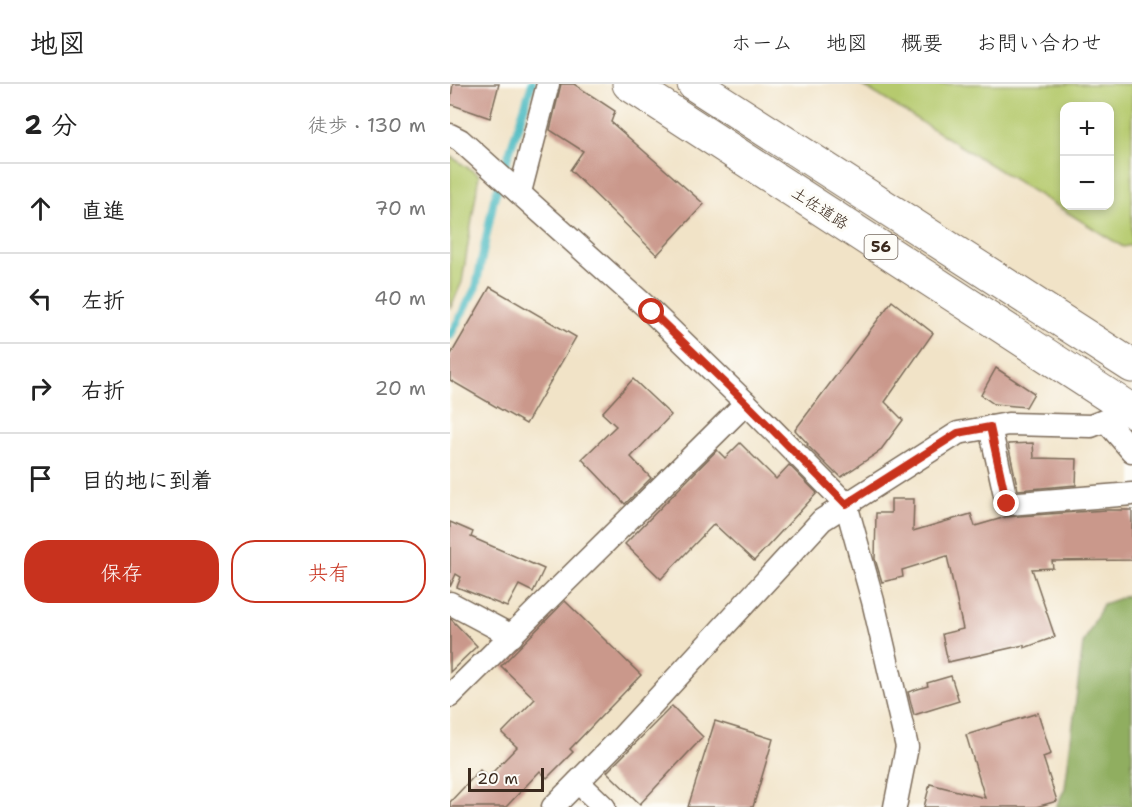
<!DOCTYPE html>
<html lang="ja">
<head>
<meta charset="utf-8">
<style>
  :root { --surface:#fff; --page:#f6f6f6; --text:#222; --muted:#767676; --line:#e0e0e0; --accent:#c8321e }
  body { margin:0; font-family:"Shantell Sans","Klee One",sans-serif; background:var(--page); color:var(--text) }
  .controls { position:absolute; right:18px; top:18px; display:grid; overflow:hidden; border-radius:12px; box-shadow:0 3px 9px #0003 }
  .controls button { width:54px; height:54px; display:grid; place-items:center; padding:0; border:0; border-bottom:2px solid var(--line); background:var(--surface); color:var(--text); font:30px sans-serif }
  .scale { position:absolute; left:18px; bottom:15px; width:76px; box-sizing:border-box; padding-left:6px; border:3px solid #3b2a1e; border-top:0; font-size:16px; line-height:21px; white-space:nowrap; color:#3b2a1e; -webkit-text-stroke:4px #fdfcf7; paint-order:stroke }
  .stop { position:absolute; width:18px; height:18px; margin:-14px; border:4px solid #c8321e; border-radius:50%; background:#fff }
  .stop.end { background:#c8321e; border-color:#fff; box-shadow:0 2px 6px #0008 }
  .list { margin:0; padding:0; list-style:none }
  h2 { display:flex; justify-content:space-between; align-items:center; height:78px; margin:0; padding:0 24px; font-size:26px }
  h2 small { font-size:20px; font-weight:400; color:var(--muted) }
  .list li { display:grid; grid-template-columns:39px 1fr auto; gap:18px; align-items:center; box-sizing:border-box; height:90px; padding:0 24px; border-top:2px solid var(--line) }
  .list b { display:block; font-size:22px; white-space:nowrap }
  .list em { font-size:20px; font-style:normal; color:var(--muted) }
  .actions { display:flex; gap:12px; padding:18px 24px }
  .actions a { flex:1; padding:14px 0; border:2px solid var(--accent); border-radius:24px; text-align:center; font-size:21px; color:var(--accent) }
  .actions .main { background:var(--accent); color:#fff }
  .icon { flex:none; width:33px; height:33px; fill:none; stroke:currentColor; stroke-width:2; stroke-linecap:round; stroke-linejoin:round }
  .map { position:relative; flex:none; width:682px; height:723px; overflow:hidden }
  header { display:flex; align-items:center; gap:36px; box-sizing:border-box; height:84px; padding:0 30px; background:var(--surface); border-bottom:2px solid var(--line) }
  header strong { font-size:28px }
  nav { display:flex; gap:33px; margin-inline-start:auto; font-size:21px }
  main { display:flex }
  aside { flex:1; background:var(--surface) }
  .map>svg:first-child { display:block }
</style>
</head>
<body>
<header>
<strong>地図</strong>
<nav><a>ホーム</a><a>地図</a><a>概要</a><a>お問い合わせ</a></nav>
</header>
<main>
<aside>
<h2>2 分<small>徒歩 · 130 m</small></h2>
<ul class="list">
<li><svg class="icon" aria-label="ahead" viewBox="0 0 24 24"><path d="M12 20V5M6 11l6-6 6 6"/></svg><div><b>直進</b></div><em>70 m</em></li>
<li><svg class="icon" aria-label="left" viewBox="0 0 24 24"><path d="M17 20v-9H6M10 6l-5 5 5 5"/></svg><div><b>左折</b></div><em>40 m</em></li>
<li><svg class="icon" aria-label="right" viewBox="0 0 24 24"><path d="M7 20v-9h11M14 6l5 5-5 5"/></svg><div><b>右折</b></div><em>20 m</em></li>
<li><svg class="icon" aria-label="arrive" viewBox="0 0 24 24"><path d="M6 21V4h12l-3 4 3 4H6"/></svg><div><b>目的地に到着</b></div></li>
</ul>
<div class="actions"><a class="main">保存</a><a>共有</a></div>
</aside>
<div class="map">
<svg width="682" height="723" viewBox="0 0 682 723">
  <rect width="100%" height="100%" fill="#fdfcf7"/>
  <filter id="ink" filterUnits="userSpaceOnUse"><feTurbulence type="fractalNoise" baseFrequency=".0167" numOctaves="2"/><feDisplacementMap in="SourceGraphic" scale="12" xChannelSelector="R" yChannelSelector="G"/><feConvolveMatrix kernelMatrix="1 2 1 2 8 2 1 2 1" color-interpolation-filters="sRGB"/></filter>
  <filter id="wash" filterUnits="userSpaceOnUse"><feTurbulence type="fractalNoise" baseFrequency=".008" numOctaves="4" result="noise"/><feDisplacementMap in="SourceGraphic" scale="24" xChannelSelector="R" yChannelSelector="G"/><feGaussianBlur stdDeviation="1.35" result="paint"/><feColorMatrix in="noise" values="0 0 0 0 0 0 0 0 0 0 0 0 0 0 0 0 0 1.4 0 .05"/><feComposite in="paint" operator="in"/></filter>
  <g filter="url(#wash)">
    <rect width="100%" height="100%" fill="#f1e3c7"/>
    <g fill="#b6ca6e" stroke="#787a46" stroke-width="1.5" fill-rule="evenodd">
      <path d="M410,0H682V161L673,163ZM660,22V122H614V22Z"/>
      <polygon points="0,72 29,91 12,198 0,225"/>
    </g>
    <polygon fill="#90ae61" stroke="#666c40" stroke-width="1.5" points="682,510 682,723 606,723 615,704 633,560 653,520"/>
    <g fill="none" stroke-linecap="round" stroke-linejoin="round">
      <polyline stroke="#4bbac1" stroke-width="8" points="0,252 26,203 44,115 82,0"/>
    </g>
    <g id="blocks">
      <g fill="#ca988b">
        <polygon points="3,0 49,0 40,34 0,20"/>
        <polygon points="111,0 124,0 165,27 161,38 254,120 207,171 120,86 133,67 100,46"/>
        <polygon points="40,203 126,253 76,340 0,296 0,272"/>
        <polygon points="442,217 483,249 435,318 453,336 430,367 391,393 386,388 385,389 357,361 358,360 345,346"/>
        <polygon points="546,284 584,309 576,323 544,320 531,311"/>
        <polygon points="183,295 221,331 181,373 201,394 175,420 132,375 166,342 152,329"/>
        <polygon points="290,359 326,395 339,381 367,409 304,477 264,440 211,495 175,460 267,366 275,374"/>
        <polygon points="583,359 584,374 627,375 626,401 568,406 558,360"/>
        <polygon points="441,415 464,415 463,447 521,430 525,442 556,433 656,426 682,426 682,476 602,477 603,484 582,485 605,553 574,564 574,561 498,578 492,550 513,545 497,472 452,486 453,493 432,498 425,475 426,429 441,429"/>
        <polygon points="0,438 23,448 21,453 94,485 83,508 69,501 57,523 7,503 11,493 6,490 0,503"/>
        <polygon points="115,517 191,591 120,665 123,668 97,694 90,687 56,723 0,723 0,718 30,686 38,693 67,663 52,649 85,615 51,582"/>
        <polygon points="0,534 27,562 0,588"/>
        <polygon points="501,592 509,617 464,631 458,608 478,602 477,599"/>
        <polygon points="222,622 253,653 190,720 157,688"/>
        <polygon points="588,629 601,670 593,673 607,717 586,723 474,723 480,700 535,714 516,651"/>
        <polygon points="265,637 323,655 303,723 238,723"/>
      </g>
    </g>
  </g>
  <g filter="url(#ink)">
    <use href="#blocks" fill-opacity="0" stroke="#7b6b59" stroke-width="1.5"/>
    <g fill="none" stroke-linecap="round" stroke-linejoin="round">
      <defs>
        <g id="street">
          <polyline points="0,51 10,56 202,228 296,319 396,420 423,517 457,663 445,723"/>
          <polyline points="70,108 98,0"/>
          <polyline points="656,337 682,367"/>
          <polyline points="540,343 557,420 682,410"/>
          <polyline points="0,519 62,552"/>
          <polyline points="0,612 296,319"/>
          <polyline points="128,698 154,723"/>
          <polyline points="103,723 173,652 372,436 508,349 558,340 641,342 682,326"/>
        </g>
        <g id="highway">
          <polyline points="179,0 682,327"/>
          <polyline points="244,0 682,282"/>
        </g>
      </defs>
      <use href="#street" stroke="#7b6b59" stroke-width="25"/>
      <use href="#highway" stroke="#7b6b59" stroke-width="35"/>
      <use href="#street" stroke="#fff" stroke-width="22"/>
      <use href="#highway" stroke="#fff" stroke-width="33"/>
    </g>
  </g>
  <g fill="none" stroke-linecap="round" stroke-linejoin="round" filter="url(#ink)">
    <polyline stroke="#c8321e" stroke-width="8" points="202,228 296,319 396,420 508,349 540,343 557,420"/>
  </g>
  <g text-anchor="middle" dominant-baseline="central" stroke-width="6" stroke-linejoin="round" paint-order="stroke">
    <rect fill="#fdfcf7" stroke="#75695f" stroke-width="1.5" x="414.5" y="151" width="33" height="24" rx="4.5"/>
    <g font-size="15" font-weight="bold" fill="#3b2a1e">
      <text x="431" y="163">56</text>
    </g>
    <g font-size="16" fill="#3b2a1e" stroke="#fdfcf7">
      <text transform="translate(370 124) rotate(33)">土佐道路</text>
    </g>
  </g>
</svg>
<div class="controls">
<button>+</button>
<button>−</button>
</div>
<div class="scale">20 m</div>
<div class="stop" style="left:202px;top:228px"></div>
<div class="stop end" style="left:557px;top:420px"></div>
</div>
</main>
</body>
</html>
